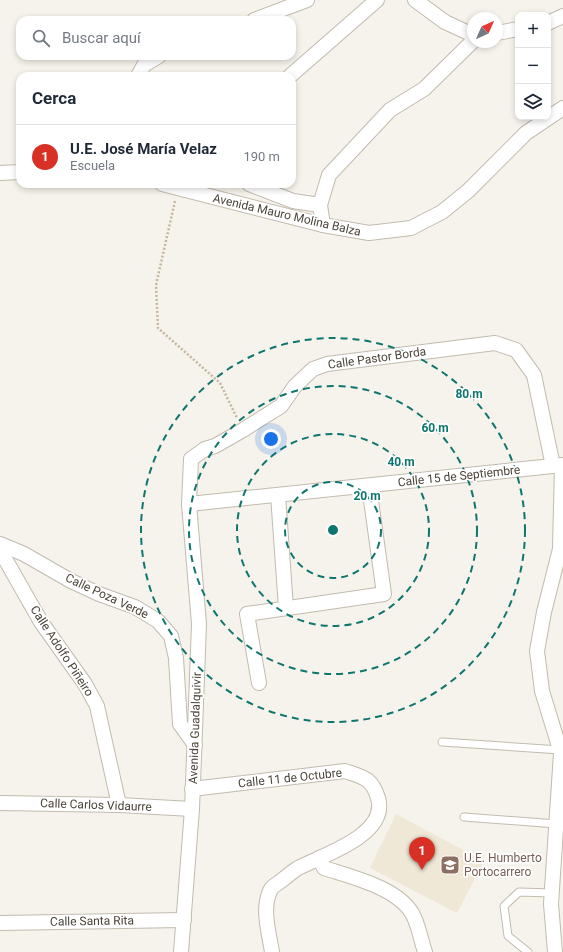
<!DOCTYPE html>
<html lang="es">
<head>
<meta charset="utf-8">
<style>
  :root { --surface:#fff; --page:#f2f2f3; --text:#1f2937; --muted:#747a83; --line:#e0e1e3; --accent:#d93025 }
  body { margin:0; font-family:Roboto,sans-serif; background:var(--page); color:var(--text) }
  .controls { position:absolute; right:12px; top:12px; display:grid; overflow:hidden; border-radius:8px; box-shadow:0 2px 6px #0003 }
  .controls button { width:36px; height:36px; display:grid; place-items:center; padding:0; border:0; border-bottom:1px solid var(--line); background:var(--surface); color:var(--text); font:20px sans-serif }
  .compass { position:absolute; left:467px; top:12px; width:36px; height:36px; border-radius:50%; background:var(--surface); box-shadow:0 2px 6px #0003; rotate:45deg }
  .you { position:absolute; left:271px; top:439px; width:14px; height:14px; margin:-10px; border:3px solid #fff; border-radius:50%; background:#1a73e8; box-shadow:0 0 0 6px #1a73e833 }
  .badge { display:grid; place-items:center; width:26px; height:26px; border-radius:50%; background:var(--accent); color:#fff; font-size:13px; font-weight:700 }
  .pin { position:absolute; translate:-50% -33px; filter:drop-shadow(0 1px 2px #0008) }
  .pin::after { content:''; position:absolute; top:21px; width:14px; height:12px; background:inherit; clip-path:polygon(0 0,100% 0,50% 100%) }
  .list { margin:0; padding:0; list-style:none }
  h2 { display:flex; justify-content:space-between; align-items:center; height:52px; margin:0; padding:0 16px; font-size:17px }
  h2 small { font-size:13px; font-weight:400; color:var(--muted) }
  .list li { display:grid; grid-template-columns:26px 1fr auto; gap:12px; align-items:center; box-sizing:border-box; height:64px; padding:0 16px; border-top:1px solid var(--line) }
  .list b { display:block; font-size:15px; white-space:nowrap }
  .list p { margin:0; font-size:13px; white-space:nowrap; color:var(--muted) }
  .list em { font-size:13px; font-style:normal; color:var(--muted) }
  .icon { flex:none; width:22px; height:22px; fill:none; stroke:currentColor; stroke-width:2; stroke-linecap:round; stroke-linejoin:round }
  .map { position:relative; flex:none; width:563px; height:952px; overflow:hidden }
  .search { position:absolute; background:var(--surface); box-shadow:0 2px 6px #0003; left:16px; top:16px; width:280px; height:44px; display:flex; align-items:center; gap:10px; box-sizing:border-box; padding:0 14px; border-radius:12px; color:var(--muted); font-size:15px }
  .panel { position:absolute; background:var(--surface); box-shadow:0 2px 6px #0003; left:16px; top:72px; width:280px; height:116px; border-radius:12px }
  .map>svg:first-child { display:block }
</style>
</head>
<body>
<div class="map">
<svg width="563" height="952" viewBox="0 0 563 952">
  <rect width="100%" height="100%" fill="#f6f3ec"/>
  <polygon fill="#efe8d6" points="396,814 484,861 457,913 370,868"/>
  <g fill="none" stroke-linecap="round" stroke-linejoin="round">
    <defs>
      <g id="service">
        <polyline points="442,742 560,750"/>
        <polyline points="464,817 557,824"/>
        <polyline points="528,952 508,936 504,906 519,892 552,893"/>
      </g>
      <g id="minor">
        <polyline points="415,0 445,22 473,35"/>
        <polyline points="254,20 307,0"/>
        <polyline points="548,23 563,16"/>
        <polyline points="497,33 518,29"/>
        <polyline points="138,76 144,65 159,56"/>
        <polyline points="290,76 377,0"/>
        <polyline points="0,173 20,172"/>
        <polyline points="162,184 323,225 369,233 411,228 442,212 468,191 526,133 563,108"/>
        <polyline points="249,184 293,201 320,205"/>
        <polyline points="323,225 320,205 329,175 390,110 424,89 473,41"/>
        <polyline points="278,495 286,608"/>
        <polyline points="189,504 562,465"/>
        <polyline points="0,544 24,554 71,581 99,594 135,607 158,621 171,636 176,658 180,724 195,745"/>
        <polyline points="0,550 41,622 85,684 97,706 119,805"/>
        <polyline points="259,683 247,614 384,594 369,486"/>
        <path d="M192,789L345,771C363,777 372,778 378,798C389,835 323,855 298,868C292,872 286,877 281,881C278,883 273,886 271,889C261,907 269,933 272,952"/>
        <polyline points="0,803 119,805 192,809"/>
        <path d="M319,858L324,868C351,877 401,888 414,917C419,928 421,940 425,952"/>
        <polyline points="0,923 184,920"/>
        <polyline points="181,952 192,809 199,624 189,504 191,459 205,449 215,446 243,430 281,406 295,386 313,369 327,364 495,343 516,350 534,375 553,466"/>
        <polyline points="555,952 551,904 561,753 542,691 537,651 544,612 560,549 562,465"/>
      </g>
    </defs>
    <use href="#service" stroke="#c2bbae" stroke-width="9"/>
    <use href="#minor" stroke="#c2bbae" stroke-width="16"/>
    <polyline stroke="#c4b79f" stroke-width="2.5" stroke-dasharray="2 2" stroke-linecap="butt" points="175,201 156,285 158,328 220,383 237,418"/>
    <use href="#service" stroke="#fff" stroke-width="7"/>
    <use href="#minor" stroke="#fff" stroke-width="14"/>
  </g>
  <g fill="none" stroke="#0f766e" stroke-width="2" stroke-dasharray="7 5">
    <circle cx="333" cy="530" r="48"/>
    <circle cx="333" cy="530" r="96"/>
    <circle cx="333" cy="530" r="144"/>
    <circle cx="333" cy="530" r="192"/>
  </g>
  <defs>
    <symbol id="school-square" viewBox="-11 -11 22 22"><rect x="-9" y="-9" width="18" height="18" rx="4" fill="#8d6e63" stroke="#fff"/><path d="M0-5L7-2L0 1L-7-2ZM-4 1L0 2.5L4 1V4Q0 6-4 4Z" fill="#fff"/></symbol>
  </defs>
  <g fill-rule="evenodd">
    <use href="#school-square" x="439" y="854" width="22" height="22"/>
  </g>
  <g text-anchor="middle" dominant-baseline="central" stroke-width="3.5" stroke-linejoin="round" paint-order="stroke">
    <g font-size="12" fill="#4b4439" stroke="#fff">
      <text transform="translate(287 215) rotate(13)">Avenida Mauro Molina Balza</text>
      <text transform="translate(377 358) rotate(-8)">Calle Pastor Borda</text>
      <text transform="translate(459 476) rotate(-6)">Calle 15 de Septiembre</text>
      <text transform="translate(107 596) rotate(25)">Calle Poza Verde</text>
      <text transform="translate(62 651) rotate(57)">Calle Adolfo Piñeiro</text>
      <text transform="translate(195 728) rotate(-88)">Avenida Guadalquivir</text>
      <text transform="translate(290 778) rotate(-6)">Calle 11 de Octubre</text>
      <text transform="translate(96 805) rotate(2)">Calle Carlos Vidaurre</text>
      <text transform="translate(92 921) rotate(-1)">Calle Santa Rita</text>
    </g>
    <g font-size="12" fill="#785e54" stroke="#fff" text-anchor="start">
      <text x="464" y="858">U.E. Humberto<tspan x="464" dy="14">Portocarrero</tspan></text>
    </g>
  </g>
  <circle cx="333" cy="530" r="6" fill="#0f766e" stroke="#fff" stroke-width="2"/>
  <g font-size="12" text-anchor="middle" font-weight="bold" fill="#0f766e" stroke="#fff" stroke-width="3.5" stroke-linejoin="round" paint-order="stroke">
    <text x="469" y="398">80 m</text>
    <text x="435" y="432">60 m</text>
    <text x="401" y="466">40 m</text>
    <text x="367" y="500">20 m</text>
  </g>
</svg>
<div class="controls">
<button>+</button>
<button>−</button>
<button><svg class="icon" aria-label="layers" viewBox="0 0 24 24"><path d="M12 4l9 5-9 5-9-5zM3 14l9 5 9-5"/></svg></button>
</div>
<svg class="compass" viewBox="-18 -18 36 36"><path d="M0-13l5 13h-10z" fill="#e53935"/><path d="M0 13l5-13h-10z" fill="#747a83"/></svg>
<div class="you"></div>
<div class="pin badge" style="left:422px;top:870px">1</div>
<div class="search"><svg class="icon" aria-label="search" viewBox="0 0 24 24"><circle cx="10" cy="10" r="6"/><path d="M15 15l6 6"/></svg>Buscar aquí</div>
<section class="panel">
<h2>Cerca<small></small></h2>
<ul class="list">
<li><span class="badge">1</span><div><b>U.E. José María Velaz</b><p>Escuela</p></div><em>190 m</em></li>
</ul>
</section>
</div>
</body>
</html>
